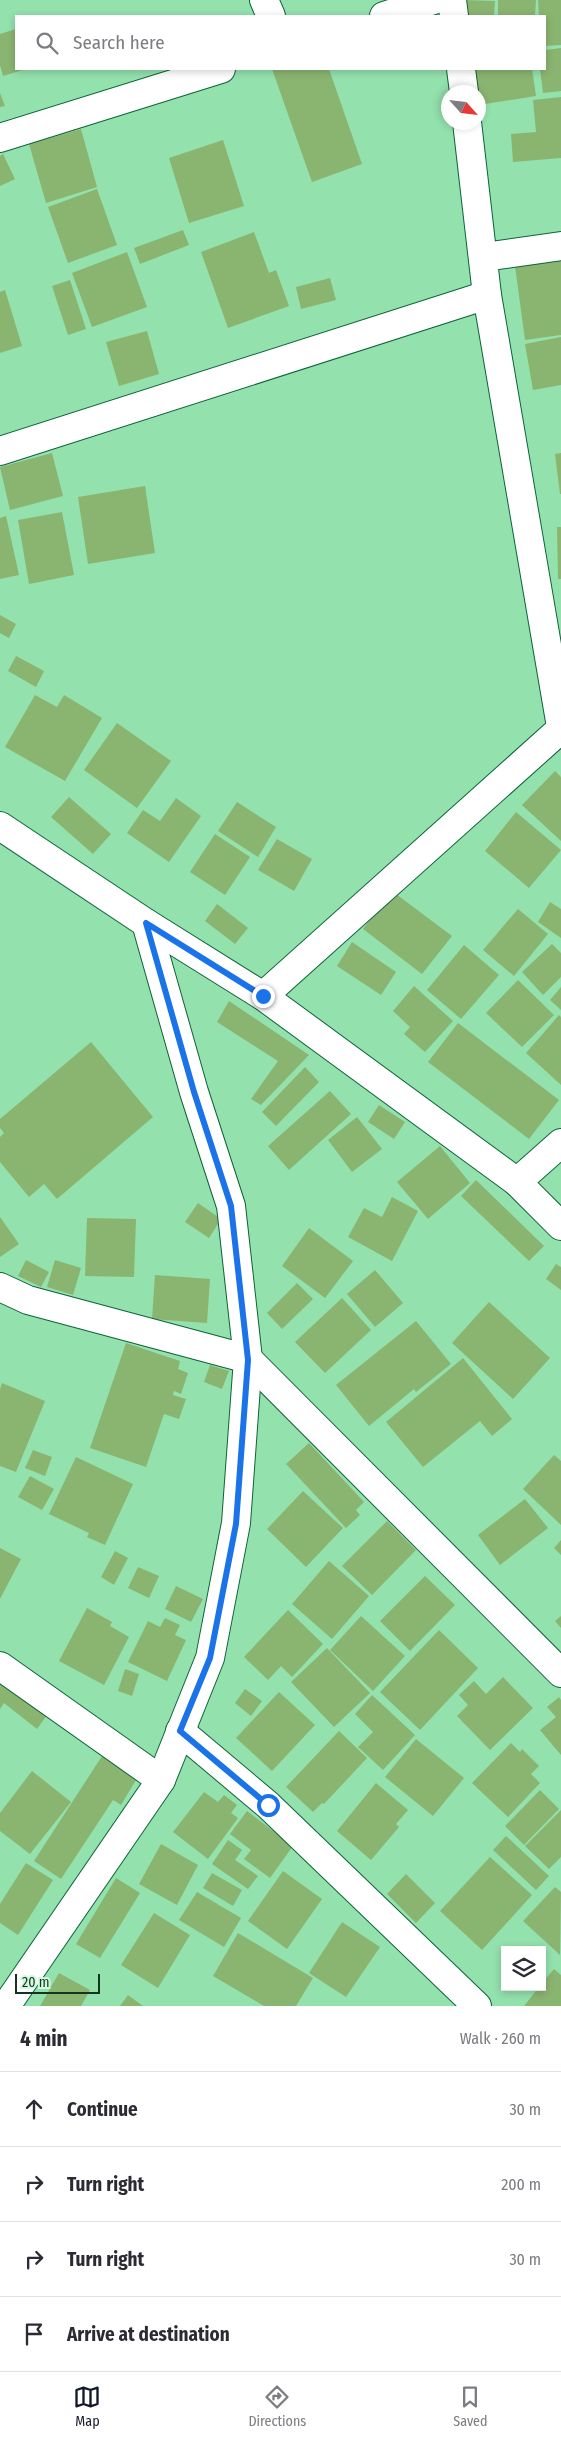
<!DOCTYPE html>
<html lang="en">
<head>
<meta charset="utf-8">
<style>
  :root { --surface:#fff; --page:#f2f2f3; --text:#2b2b33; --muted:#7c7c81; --line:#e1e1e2; --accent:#111827 }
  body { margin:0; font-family:"Fira Sans Condensed",sans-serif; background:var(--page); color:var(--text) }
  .controls { position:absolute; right:15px; bottom:15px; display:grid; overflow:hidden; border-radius:0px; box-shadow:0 2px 8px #0003 }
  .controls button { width:45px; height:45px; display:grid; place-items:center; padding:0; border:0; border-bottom:1px solid var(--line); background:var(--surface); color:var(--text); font:25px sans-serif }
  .compass { position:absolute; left:441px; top:85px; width:45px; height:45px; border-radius:50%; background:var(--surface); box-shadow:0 2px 8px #0003; rotate:117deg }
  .scale { position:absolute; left:15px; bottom:12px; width:85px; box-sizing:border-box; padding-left:5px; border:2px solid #143420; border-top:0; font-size:14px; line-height:18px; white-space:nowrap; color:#143420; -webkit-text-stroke:4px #d2f8dd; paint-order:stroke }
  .stop { position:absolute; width:15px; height:15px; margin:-11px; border:4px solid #1a73e8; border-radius:50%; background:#fff }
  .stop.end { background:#1a73e8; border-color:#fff; box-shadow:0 1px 5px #0008 }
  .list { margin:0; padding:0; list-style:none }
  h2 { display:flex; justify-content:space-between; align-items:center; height:65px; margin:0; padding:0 20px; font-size:21px }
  h2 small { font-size:16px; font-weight:400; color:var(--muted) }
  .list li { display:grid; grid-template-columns:32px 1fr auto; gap:15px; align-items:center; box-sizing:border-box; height:75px; padding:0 20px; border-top:1px solid var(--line) }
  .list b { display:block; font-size:19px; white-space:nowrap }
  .list em { font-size:16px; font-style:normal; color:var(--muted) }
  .icon { flex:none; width:28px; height:28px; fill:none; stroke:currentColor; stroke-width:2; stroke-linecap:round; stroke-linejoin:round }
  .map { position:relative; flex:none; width:561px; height:2006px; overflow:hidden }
  .search { position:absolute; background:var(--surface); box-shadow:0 2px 8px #0003; left:15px; right:15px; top:15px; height:55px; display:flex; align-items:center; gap:12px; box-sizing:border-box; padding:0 18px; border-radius:0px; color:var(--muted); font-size:19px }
  .sheet { height:365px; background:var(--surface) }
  nav { display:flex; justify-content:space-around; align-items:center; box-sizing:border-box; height:70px; border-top:1px solid var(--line); background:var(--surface); font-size:14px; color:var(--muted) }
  nav a { display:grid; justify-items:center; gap:2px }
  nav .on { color:var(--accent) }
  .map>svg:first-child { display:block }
</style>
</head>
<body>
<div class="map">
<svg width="561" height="2006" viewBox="0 0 561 2006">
  <rect width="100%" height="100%" fill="#93e1ad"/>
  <g fill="#8ab570">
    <polygon points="463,0 495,1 494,16 462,16"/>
    <polygon points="498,0 536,0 535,16 498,16"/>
    <polygon points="538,0 561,0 561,45 545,46 545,16 539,16"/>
    <polygon points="16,29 16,69 26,69 3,76 0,65 0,34"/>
    <polygon points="561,48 561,91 543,93 540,69 545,69 545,50"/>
    <polygon points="272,69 329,69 362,164 312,182"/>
    <polygon points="473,69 532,69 536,96 479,105"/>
    <polygon points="0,93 5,106 0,107"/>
    <polygon points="561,97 561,158 513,162 511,134 536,132 533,100"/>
    <polygon points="81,129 97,187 46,203 29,144"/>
    <polygon points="223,140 244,206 189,223 169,158"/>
    <polygon points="3,154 15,179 0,186 0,156"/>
    <polygon points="97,189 117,245 68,263 48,207"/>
    <polygon points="183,230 189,245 140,264 134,248"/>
    <polygon points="254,232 269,273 276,270 289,306 228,328 201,252"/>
    <polygon points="127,252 147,307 92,327 72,273"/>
    <polygon points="561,260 561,335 525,340 515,266"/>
    <polygon points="330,278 336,300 301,309 296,287"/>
    <polygon points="70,280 86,329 68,335 52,286"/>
    <polygon points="5,290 22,346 0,353 0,292"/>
    <polygon points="147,331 159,374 119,386 106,342"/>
    <polygon points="561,337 561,385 533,390 525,344"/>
    <polygon points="52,453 63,496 10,510 0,467"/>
    <polygon points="561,453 561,494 560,494 555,454"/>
    <polygon points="145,486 155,553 88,564 78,497"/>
    <polygon points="62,512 74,575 29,584 18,520"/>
    <polygon points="6,516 19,575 0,579 0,518"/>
    <polygon points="557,527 561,527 561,579 558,579"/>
    <polygon points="0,615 16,624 9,638 0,633"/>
    <polygon points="16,656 44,671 36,687 8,671"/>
    <polygon points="35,695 57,707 64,695 102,718 65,781 5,747"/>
    <polygon points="117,723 171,761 137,808 84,770"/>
    <polygon points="555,771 561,777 561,841 522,805"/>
    <polygon points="69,797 111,834 93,854 51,817"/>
    <polygon points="176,798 201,816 169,862 127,833 143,810 160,821"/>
    <polygon points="237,802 276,827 258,857 218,831"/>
    <polygon points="516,812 561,850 529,888 485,851"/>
    <polygon points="215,834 250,857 225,895 190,872"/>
    <polygon points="277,839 312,859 294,891 258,870"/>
    <polygon points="392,891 452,936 422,974 363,929"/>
    <polygon points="550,902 561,909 561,938 538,922"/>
    <polygon points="217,904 248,928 235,944 205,921"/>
    <polygon points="518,909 548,934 514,976 483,950"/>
    <polygon points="352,942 396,972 381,995 337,966"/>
    <polygon points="552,944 561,953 561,977 543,995 522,972"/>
    <polygon points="464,945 499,975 461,1019 427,990"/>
    <polygon points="518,980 554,1015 522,1047 486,1013"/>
    <polygon points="414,986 453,1021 425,1052 404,1034 410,1027 393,1011"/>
    <polygon points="561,987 561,1010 550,1000"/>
    <polygon points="229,1001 309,1055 261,1105 251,1099 278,1061 217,1022"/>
    <polygon points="559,1015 561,1017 561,1085 526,1053"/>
    <polygon points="458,1023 559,1100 529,1139 428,1062"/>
    <polygon points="91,1042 153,1117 57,1199 44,1184 29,1197 0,1162 0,1137 4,1133 0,1128 0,1119"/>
    <polygon points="305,1067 319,1082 276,1126 262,1112"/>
    <polygon points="330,1091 351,1114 289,1170 268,1146"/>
    <polygon points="379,1105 405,1122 394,1139 368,1122"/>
    <polygon points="357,1117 382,1149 352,1172 328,1140"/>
    <polygon points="440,1146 470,1183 428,1219 397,1182"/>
    <polygon points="476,1180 544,1246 529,1261 461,1196"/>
    <polygon points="392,1197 418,1211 392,1261 348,1237 364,1208 382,1217"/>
    <polygon points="198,1203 221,1219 209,1238 185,1222"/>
    <polygon points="0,1217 19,1244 0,1257"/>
    <polygon points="87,1218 136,1219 134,1277 85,1276"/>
    <polygon points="309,1228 353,1261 325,1298 282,1266"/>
    <polygon points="26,1260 49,1272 41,1287 18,1276"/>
    <polygon points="55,1260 81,1268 73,1295 47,1287"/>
    <polygon points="556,1264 561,1267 561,1290 546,1279"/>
    <polygon points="375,1270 403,1303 375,1327 347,1294"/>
    <polygon points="155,1275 210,1279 207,1323 152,1319"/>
    <polygon points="297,1283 313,1299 282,1329 267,1313"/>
    <polygon points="342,1298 371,1330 325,1373 295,1342"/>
    <polygon points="489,1302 550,1358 513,1399 452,1343"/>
    <polygon points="416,1321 451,1364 416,1392 414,1389 369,1426 336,1385"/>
    <polygon points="126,1343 180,1361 178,1369 188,1373 181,1394 174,1391 173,1395 186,1399 179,1419 164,1414 146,1467 90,1448"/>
    <polygon points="463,1358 512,1419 492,1436 480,1421 423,1467 386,1422"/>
    <polygon points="210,1365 229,1371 222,1389 204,1382"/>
    <polygon points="2,1383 45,1401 16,1472 0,1466 0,1389"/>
    <polygon points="309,1443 364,1502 356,1510 360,1515 346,1528 286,1464"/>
    <polygon points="33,1450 52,1457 45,1476 25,1468"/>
    <polygon points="554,1455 561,1461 561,1525 523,1489"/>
    <polygon points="76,1457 133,1484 105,1545 87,1537 89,1533 49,1514"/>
    <polygon points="30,1476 54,1489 42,1510 18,1497"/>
    <polygon points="303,1491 343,1528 306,1567 267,1529"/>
    <polygon points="525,1499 548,1528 500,1565 478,1535"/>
    <polygon points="387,1521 416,1550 372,1595 342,1566"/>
    <polygon points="561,1540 561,1555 554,1548"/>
    <polygon points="0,1548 21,1559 0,1599"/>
    <polygon points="115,1551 128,1558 114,1585 101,1577"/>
    <polygon points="329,1561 369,1596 332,1639 292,1604"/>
    <polygon points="138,1567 159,1576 149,1598 128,1588"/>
    <polygon points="425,1576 455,1605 410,1651 380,1621"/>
    <polygon points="176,1586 203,1599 191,1622 165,1609"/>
    <polygon points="87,1608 112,1622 110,1626 129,1637 104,1685 59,1661"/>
    <polygon points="288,1610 323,1644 292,1677 281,1666 268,1680 244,1657"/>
    <polygon points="361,1616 405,1656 373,1691 330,1650"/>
    <polygon points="561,1616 561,1628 555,1621"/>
    <polygon points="165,1618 180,1625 175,1635 186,1640 167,1681 128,1662 148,1621 160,1627"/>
    <polygon points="439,1630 478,1668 420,1730 380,1692"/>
    <polygon points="327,1648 370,1693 334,1727 291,1682"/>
    <polygon points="125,1669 139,1674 132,1696 118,1691"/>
    <polygon points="503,1677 533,1708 490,1750 457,1716 468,1705 459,1695 474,1681 486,1694"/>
    <polygon points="0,1680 47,1715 37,1729 4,1703 0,1709"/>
    <polygon points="245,1689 262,1701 251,1716 235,1703"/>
    <polygon points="279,1692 315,1725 272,1771 236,1738"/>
    <polygon points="372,1695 415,1735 383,1770 358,1747 373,1732 355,1714"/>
    <polygon points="559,1697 561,1700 561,1755 540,1730 556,1717 547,1707"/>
    <polygon points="339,1731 367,1758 324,1804 322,1803 313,1812 286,1787"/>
    <polygon points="416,1739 464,1778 433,1816 385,1777"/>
    <polygon points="511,1743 520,1752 522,1749 539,1766 531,1774 540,1783 508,1817 472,1783"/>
    <polygon points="104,1753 139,1775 121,1805 113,1800 61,1879 34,1861"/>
    <polygon points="32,1771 71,1802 30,1854 0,1831 0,1813"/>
    <polygon points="376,1783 408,1810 396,1824 399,1827 371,1860 337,1831"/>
    <polygon points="540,1790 559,1809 524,1845 505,1826"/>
    <polygon points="204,1792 218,1802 224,1795 237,1805 231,1813 238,1818 208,1859 173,1832"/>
    <polygon points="561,1810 561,1857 549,1869 525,1846"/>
    <polygon points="247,1811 293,1846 270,1878 244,1859 251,1850 230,1834"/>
    <polygon points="506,1836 549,1876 536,1890 493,1850"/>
    <polygon points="228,1840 242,1850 235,1860 258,1876 248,1889 212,1864"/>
    <polygon points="161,1844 198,1865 177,1905 139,1884"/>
    <polygon points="490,1857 532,1895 482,1950 440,1911"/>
    <polygon points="26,1863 53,1880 18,1935 0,1923 0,1904"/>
    <polygon points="283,1871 322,1899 287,1949 248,1921"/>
    <polygon points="212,1873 242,1890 233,1906 203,1888"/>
    <polygon points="406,1874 435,1903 416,1923 387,1894"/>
    <polygon points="116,1878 140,1893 100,1958 76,1944"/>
    <polygon points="555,1887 561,1892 560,1955 523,1921"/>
    <polygon points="197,1892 241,1918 224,1947 179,1920"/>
    <polygon points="154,1913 190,1935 158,1988 121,1965"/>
    <polygon points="342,1922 380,1947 346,1997 309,1973"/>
    <polygon points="238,1933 313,1978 296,2006 264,2006 213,1976"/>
    <polygon points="554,1969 561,1975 561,2006 524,2006 539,1987 542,1987 542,1983"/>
    <polygon points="59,1973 90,1990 81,2006 40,2006"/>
    <polygon points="128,1995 143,2006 120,2006"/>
  </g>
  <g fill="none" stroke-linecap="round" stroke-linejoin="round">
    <defs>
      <g id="minor">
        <polyline points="264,0 271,16"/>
        <polyline points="452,0 454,16"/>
        <polyline points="384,16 434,0"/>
        <polyline points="461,69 464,92"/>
        <polyline points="467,122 487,295 561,727"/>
        <polyline points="0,138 221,69"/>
        <polyline points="484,257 561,246"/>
        <polyline points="0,451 487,295"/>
        <polyline points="0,826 146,923 194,1092 231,1206 248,1359 236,1523 210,1658 161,1780 6,2006"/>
        <polyline points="146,923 263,996 517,1182 561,1226"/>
        <polyline points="263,996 561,729"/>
        <polyline points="517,1182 561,1143"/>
        <polyline points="0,1287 28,1300 248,1359 561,1673"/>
        <polyline points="0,1666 161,1780"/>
        <polyline points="180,1731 268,1805 477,2006"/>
      </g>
    </defs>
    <use href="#minor" stroke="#0b6438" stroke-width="30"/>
    <use href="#minor" stroke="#fff" stroke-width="28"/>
  </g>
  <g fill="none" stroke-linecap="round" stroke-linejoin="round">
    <polyline stroke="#1a73e8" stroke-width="6" points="263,996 146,923 194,1092 231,1206 248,1360 236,1524 210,1658 180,1731 268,1805"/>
  </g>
</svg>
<div class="controls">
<button><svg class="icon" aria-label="layers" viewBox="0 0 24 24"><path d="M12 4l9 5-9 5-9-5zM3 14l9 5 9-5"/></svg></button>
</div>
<svg class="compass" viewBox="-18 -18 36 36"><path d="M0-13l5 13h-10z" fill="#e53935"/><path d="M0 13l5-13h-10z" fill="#7c7c81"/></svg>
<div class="scale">20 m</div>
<div class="stop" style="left:268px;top:1805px"></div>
<div class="stop end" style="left:263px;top:996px"></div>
<div class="search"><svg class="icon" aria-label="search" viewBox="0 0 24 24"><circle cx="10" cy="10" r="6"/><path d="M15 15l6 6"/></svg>Search here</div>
</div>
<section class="sheet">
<h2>4 min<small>Walk · 260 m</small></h2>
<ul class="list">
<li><svg class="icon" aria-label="ahead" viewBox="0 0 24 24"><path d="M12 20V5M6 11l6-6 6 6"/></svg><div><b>Continue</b></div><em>30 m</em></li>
<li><svg class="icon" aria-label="right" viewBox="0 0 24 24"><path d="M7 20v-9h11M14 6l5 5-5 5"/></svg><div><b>Turn right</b></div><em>200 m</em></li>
<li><svg class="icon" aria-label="right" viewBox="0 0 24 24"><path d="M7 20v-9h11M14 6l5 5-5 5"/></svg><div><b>Turn right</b></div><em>30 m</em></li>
<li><svg class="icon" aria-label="arrive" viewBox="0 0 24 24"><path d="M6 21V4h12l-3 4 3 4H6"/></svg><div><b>Arrive at destination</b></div></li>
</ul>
</section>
<nav>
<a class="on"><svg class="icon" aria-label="map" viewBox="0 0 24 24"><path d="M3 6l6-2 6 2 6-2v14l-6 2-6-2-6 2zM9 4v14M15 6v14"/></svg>Map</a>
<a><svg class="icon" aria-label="directions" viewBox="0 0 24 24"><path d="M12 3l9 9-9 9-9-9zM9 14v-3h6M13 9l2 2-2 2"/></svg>Directions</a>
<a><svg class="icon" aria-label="saved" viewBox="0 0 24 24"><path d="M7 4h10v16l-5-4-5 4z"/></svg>Saved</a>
</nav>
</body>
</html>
